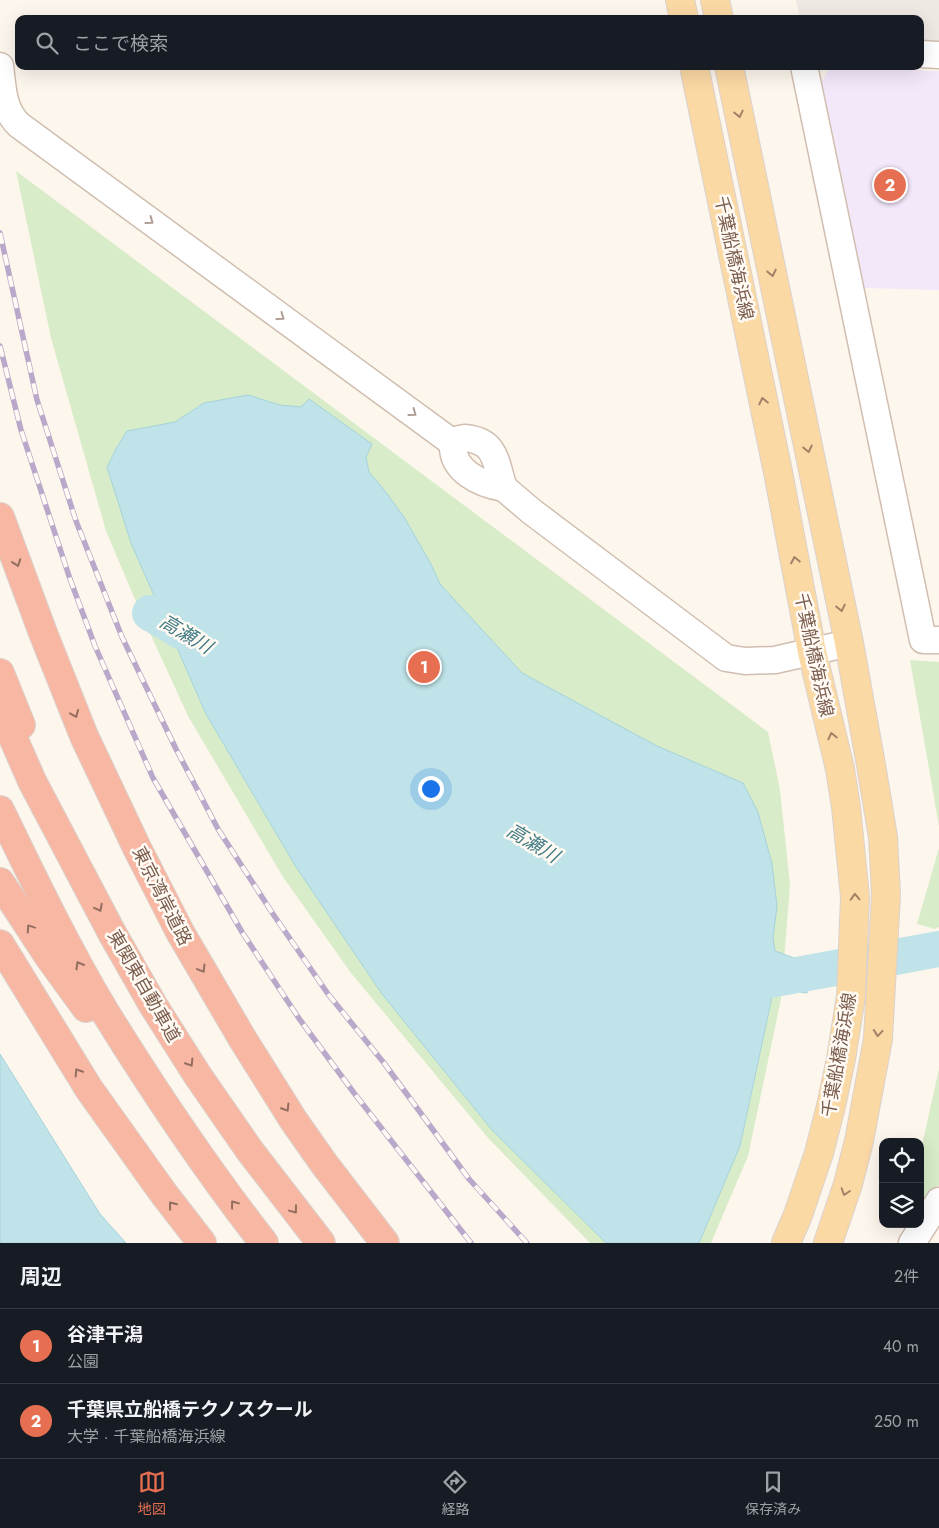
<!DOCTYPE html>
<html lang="ja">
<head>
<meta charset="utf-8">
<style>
  :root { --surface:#171b24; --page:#242831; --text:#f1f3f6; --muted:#9ea1a6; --line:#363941; --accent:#e76f51 }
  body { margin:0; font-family:Jost,"Noto Sans JP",sans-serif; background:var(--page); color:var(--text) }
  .controls { position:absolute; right:15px; bottom:15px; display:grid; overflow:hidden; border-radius:10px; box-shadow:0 5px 20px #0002 }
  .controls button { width:45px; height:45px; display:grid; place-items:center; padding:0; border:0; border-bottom:1px solid var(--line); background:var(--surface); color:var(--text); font:25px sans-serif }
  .you { position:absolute; left:430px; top:788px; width:18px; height:18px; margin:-12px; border:4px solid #fff; border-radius:50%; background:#1a73e8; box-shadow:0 0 0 8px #1a73e833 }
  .badge { display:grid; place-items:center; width:32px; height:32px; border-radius:50%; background:var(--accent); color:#fff; font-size:16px; font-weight:700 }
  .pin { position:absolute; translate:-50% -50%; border:2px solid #fff; box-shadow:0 1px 5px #0006 }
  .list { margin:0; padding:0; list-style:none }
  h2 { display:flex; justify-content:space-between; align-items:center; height:65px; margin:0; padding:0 20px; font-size:21px }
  h2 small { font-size:16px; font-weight:400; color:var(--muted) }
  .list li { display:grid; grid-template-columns:32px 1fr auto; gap:15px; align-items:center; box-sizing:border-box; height:75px; padding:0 20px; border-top:1px solid var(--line) }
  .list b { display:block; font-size:19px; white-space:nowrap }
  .list p { margin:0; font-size:16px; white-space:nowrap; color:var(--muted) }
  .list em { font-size:16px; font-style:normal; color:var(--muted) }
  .icon { flex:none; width:28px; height:28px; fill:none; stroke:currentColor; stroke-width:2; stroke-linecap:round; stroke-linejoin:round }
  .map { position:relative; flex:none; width:939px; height:1243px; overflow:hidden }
  .search { position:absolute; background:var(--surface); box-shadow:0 5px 20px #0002; left:15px; right:15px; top:15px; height:55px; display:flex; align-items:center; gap:12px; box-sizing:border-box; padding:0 18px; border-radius:10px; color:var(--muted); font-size:19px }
  .sheet { height:215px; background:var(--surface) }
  nav { display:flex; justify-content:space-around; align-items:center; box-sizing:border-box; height:70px; border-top:1px solid var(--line); background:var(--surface); font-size:14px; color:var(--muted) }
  nav a { display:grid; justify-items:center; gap:2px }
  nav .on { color:var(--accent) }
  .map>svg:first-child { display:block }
</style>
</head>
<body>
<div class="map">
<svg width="939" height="1243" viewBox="0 0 939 1243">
  <rect width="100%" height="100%" fill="#fdf6ec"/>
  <polygon fill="#efe9e4" points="796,0 939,0 939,46 920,46 920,19 800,19"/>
  <polygon fill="#f3e8fa" points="830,68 939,71 939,290 863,288 821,82"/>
  <g fill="#d8ecc9">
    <polygon points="16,171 768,732 780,790 790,885 781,999 748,1156 711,1243 590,1243 489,1139 351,973 283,877 188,716 143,618 106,531 51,338"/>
    <polygon points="910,660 939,662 939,826"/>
    <polygon points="939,848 939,927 935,929 917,924"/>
    <polygon points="939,1069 939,1185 920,1212 920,1154"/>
  </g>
  <g fill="#bfe3e8" stroke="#a5d3da">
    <polygon points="248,395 280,405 301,407 309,399 372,444 366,457 369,472 385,491 404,517 431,564 440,584 522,673 657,746 743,783 758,812 772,864 777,906 773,938 775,951 811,964 807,993 790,991 772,997 740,1146 699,1243 606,1243 492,1130 382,994 296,867 206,714 131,543 107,467 117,447 127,431 175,422 204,403"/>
    <polygon points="0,1054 100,1214 126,1243 0,1243"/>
  </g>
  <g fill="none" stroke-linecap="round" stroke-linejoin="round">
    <g stroke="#bfe3e8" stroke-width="36">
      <polyline points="150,613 208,647"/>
      <polyline points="762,980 764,981 939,949"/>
    </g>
    <defs>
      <g id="minor">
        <polyline points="920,54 939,55"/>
        <path d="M0,66C3,87 2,109 19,125L453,443"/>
        <polyline points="804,66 923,640 939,640"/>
        <path d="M465,438C497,441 495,462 504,488C480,484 451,471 453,443L459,439Z"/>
        <polyline points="504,488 531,511 726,658 745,661 775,660 849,643"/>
        <polyline points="912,1243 939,1201"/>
      </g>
      <g id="major">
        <polyline points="680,0 684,19"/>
        <polyline points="715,0 719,19"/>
        <polyline points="694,66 778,472 812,652 840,769 846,807 855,897 851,996 841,1059 831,1106 819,1153 798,1215 786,1243"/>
        <polyline points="729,66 849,643 871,765 883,837 886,895 878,1039 859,1141 848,1184 828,1243"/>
      </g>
      <g id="highway">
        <polyline points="0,517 43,633 84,736 137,848 180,932 242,1038 294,1121 325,1165 385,1243"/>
        <polyline points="0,673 21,725"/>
        <polyline points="0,708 32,781 112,933 153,1005 198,1076 250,1151 321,1243"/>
        <path d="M0,810C33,878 66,947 105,1012C154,1091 206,1169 264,1243"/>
        <polyline points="0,882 49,957 86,1008"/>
        <polyline points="0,944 89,1089 164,1194 202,1243"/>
      </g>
    </defs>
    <use href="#minor" stroke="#d1beb0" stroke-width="29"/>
    <use href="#major" stroke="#dad1cd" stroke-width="30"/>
    <use href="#highway" stroke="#dad1cd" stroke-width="30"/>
    <use href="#minor" stroke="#fff" stroke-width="26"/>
    <use href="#major" stroke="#fbd9a5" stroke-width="28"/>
    <use href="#highway" stroke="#f7b7a3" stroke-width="28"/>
    <defs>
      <g id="rail">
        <polyline points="0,233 37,400 76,521 122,637 176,749 218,829 273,914 328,994 384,1063 469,1179 527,1243"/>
        <polyline points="0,346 21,430 70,579 95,646 153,778 242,932 298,1017 354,1093 471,1243"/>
      </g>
    </defs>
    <use href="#rail" stroke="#b9a8c9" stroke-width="5.5"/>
    <use href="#rail" stroke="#fffaf3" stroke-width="4" stroke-dasharray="11" stroke-linecap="butt"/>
  </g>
  <defs><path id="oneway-chevron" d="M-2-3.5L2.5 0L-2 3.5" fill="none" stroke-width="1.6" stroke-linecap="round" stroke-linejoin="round" transform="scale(1.25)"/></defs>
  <g stroke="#a18267">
    <use href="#oneway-chevron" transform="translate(739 114) rotate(78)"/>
    <use href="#oneway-chevron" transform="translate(772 273) rotate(78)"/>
    <use href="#oneway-chevron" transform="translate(763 401) rotate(-102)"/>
    <use href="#oneway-chevron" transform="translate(808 449) rotate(78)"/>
    <use href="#oneway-chevron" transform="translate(795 560) rotate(-101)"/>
    <use href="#oneway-chevron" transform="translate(841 608) rotate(78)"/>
    <use href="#oneway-chevron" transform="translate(832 736) rotate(-103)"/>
    <use href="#oneway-chevron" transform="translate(855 897) rotate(-92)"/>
    <use href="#oneway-chevron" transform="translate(878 1033) rotate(95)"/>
    <use href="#oneway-chevron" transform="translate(845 1192) rotate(108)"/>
  </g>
  <g stroke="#af9d94">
    <use href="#oneway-chevron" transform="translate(150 221) rotate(36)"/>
    <use href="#oneway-chevron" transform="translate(281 317) rotate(36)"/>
    <use href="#oneway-chevron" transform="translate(413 413) rotate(36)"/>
  </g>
  <g stroke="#936e5e">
    <use href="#oneway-chevron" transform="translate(17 563) rotate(70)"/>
    <use href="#oneway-chevron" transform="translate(75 714) rotate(68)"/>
    <use href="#oneway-chevron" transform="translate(99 908) rotate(62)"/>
    <use href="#oneway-chevron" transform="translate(30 928) rotate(-124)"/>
    <use href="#oneway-chevron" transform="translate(79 965) rotate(-120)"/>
    <use href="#oneway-chevron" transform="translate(202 969) rotate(59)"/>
    <use href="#oneway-chevron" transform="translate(190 1063) rotate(58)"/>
    <use href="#oneway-chevron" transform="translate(78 1072) rotate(-122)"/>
    <use href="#oneway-chevron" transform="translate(286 1108) rotate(58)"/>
    <use href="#oneway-chevron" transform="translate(234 1204) rotate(-127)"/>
    <use href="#oneway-chevron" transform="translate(172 1205) rotate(-128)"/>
    <use href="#oneway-chevron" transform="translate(294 1210) rotate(53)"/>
  </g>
  <g text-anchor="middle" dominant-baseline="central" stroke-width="5" stroke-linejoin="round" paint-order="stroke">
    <g font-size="18" fill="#7a5c4d" stroke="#fffaf3">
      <text transform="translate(734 258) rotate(78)">千葉船橋海浜線</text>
      <text transform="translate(814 655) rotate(78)">千葉船橋海浜線</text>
      <text transform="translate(162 896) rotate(63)">東京湾岸道路</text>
      <text transform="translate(144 986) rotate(60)">東関東自動車道</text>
      <text transform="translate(839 1055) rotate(-80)">千葉船橋海浜線</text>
    </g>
    <g font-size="19" font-style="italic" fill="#437c86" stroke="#fffaf3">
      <text transform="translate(186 634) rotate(31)">高瀬川</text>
      <text transform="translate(533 843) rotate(31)">高瀬川</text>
    </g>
  </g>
</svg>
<div class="controls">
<button><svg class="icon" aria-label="locate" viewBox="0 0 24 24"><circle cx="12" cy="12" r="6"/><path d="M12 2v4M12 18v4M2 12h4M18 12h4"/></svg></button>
<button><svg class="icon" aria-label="layers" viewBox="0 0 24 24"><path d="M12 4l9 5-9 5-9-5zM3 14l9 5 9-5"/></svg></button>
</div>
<div class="you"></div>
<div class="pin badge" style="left:424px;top:667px">1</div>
<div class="pin badge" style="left:890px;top:185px">2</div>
<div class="search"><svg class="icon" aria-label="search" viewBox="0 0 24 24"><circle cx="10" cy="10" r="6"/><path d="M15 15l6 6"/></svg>ここで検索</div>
</div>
<section class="sheet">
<h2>周辺<small>2件</small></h2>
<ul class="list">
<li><span class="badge">1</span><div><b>谷津干潟</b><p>公園</p></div><em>40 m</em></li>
<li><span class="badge">2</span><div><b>千葉県立船橋テクノスクール</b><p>大学 · 千葉船橋海浜線</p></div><em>250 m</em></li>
</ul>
</section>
<nav>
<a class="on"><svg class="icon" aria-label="map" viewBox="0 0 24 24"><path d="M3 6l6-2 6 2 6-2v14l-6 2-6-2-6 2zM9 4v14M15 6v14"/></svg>地図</a>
<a><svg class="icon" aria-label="directions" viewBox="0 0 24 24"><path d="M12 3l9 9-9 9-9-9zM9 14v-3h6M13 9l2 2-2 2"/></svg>経路</a>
<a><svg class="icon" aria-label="saved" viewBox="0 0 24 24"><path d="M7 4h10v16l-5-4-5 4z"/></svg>保存済み</a>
</nav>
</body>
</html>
